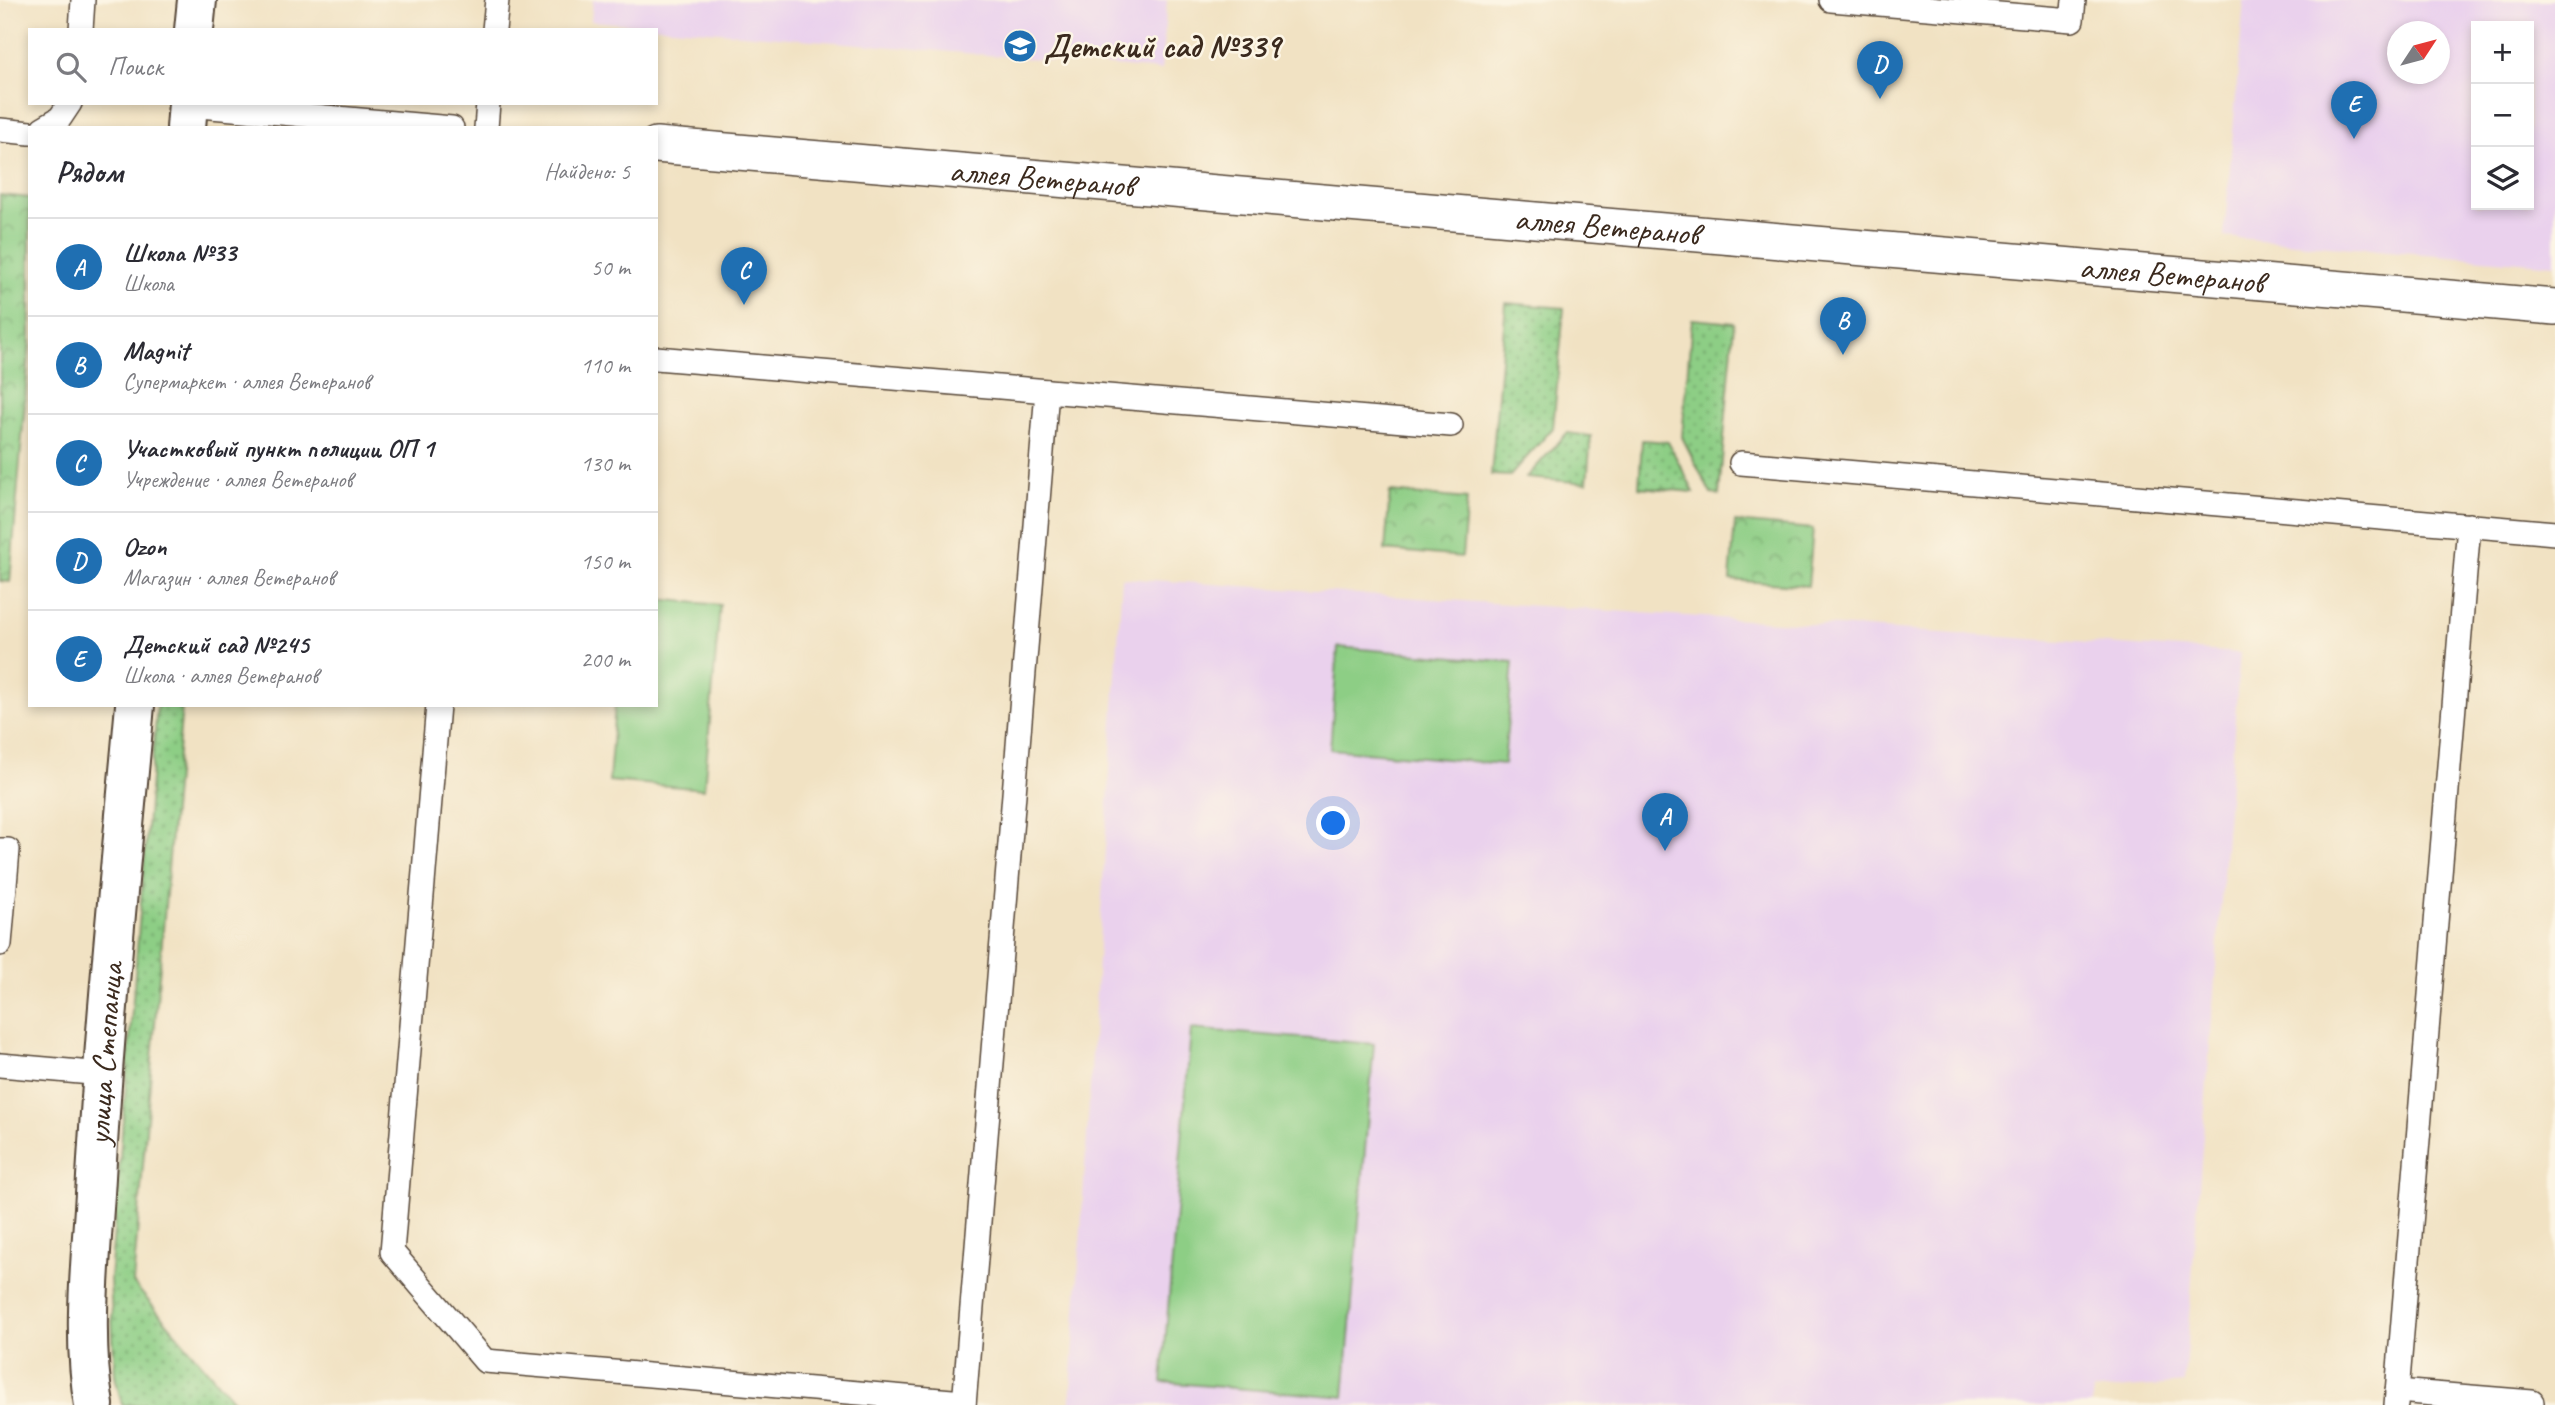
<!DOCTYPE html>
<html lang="ru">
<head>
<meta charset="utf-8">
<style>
  :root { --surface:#fff; --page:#f7f7f7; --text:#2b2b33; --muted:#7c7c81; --line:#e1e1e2; --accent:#1f6fb2 }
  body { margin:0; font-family:Caveat,sans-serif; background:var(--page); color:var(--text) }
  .controls { position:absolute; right:21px; top:21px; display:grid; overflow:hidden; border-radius:0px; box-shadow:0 4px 10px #0003 }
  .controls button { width:63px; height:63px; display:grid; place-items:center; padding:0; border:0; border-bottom:2px solid var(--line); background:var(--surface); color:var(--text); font:35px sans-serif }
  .compass { position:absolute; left:2387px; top:21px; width:63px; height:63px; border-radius:50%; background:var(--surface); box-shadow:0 4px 10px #0003; rotate:54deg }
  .you { position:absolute; left:1334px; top:824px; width:24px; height:24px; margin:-18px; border:5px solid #fff; border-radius:50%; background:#1a73e8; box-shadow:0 0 0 10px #1a73e833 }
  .badge { display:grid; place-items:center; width:46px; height:46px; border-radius:50%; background:var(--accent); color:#fff; font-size:23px; font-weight:700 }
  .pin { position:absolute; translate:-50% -58px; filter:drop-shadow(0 2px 4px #0008) }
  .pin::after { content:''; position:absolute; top:37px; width:24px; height:21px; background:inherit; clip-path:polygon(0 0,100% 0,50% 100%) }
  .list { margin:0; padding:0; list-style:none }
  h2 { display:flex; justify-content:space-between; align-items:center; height:91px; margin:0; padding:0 28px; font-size:30px }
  h2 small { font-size:23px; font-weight:400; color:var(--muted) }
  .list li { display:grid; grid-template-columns:46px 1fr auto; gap:21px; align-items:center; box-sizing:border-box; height:98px; padding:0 28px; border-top:2px solid var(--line) }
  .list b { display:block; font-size:26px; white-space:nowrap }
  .list p { margin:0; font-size:23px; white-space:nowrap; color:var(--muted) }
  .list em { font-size:23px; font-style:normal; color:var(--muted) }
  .icon { flex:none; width:38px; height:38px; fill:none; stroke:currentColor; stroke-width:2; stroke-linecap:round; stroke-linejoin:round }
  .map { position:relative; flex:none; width:2555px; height:1405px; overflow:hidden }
  .search { position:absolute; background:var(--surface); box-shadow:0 4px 10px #0003; left:28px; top:28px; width:630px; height:77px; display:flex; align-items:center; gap:18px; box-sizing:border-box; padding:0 24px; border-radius:0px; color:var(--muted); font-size:26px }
  .panel { position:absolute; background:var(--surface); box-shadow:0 4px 10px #0003; left:28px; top:126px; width:630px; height:581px; border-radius:0px }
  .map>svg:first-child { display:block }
</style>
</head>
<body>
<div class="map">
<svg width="2555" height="1405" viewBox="0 0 2555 1405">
  <defs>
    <pattern id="grass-dots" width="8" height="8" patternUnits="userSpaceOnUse" patternTransform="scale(1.75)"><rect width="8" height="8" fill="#8dce85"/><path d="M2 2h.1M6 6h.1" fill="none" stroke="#74a76c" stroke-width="1.8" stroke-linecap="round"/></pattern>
    <pattern id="park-crowns" width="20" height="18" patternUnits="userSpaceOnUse" patternTransform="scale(1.75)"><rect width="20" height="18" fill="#8dce85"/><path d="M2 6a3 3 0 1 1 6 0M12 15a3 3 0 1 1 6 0" fill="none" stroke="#74a76c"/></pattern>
  </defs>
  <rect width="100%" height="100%" fill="#fcf5e5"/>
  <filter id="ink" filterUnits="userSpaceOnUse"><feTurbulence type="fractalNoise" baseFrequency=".0143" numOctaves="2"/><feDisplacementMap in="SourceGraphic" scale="14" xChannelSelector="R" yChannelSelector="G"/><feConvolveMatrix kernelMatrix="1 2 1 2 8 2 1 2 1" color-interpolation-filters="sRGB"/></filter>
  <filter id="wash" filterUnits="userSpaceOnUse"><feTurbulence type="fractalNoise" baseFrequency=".00686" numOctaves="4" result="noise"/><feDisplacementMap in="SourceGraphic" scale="28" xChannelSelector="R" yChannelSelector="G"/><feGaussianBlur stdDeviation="1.57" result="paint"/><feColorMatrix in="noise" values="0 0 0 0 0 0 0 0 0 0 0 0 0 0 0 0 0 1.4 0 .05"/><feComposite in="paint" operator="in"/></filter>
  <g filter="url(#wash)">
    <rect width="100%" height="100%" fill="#f1e2c3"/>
    <g fill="#ead1ed" fill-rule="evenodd">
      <polygon points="593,0 1167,0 1161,70 591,21"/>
      <path d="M2244,0H2555V265L2224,237ZM2476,26H2529V205H2476ZM2398,32H2440V74H2398Z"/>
      <polygon points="1122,578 2240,653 2184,1383 2093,1391 2091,1405 1070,1405"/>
    </g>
    <g fill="url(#grass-dots)" stroke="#647c52" stroke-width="2">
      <polygon points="1506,303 1564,308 1553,428 1510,476 1491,475"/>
      <polygon points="1692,319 1734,323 1719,495 1711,494 1682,437"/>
      <polygon points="1567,433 1591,436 1587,483 1526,478"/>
      <polygon points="1642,440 1668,442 1694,492 1639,487"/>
      <polygon points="157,705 182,705 133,1283 237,1405 122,1405 115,1376 110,1279"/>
    </g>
    <g fill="url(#park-crowns)" stroke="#647c52" stroke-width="2">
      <polygon points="0,195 30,198 30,341 10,582 0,581"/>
      <polygon points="1390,492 1467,499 1462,557 1385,550"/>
      <polygon points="1735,522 1813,529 1808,586 1730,580"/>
    </g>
    <g fill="#8dce85" stroke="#647c52" stroke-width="2">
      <polygon points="656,599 720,605 704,789 609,781 615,705 656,705"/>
      <polygon points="1338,647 1513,662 1504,764 1330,749"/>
      <polygon points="1191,1029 1374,1044 1344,1397 1162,1382"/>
    </g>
  </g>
  <g filter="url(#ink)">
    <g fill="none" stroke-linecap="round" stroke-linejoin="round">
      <defs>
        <g id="service">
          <polyline points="1831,0 2072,20 2074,0"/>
          <polyline points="81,30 83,0"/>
          <polyline points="494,30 497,0"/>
          <polyline points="188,105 452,128"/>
          <polyline points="43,128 60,118 70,103"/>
          <polyline points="486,128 488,103"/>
          <polyline points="0,130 30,133"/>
          <polyline points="656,358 1451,425"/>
          <polyline points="1741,463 2555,533"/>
          <polyline points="438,705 392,1252 485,1361 964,1402"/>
          <polyline points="0,850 8,850 0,944"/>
          <polyline points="0,1065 103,1074"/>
          <polyline points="2397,1391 2532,1402"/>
          <polyline points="964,1405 1047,391"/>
          <polyline points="2396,1405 2469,525"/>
        </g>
        <g id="pedestrian">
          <path id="s1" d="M656,145L2555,307"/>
        </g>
        <g id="tertiary">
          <polyline points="194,30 197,0"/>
          <polyline points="186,128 188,103"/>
          <path id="s2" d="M94,1405C81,1331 92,1252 96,1177C105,1019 121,862 135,705"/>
        </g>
      </defs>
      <use href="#service" stroke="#564637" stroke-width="26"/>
      <use href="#pedestrian" stroke="#564637" stroke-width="38"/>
      <use href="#tertiary" stroke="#564637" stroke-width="42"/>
      <use href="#service" stroke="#fff" stroke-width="23"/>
      <use href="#pedestrian" stroke="#fff" stroke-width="35"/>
      <use href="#tertiary" stroke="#fff" stroke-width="38"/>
    </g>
  </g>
  <defs>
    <symbol id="school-disc" viewBox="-11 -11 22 22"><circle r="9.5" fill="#1f6fb2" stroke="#fcf5e5"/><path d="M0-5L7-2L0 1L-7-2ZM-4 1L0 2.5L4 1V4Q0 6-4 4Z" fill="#fff"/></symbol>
  </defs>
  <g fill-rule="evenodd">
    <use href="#school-disc" x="1001" y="27" width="38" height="38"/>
  </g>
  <g text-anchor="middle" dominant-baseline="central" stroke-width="5" stroke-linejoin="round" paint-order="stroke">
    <g font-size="33" font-weight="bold" fill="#3b2a1e" stroke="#fcf5e5" text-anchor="start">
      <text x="1044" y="46">Детский сад №339</text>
    </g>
    <g font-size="33" fill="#3b2a1e" stroke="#fcf5e5">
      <text stroke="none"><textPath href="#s1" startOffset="387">аллея Ветеранов</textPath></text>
      <text stroke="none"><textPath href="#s1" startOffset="954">аллея Ветеранов</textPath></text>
      <text stroke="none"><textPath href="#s1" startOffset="1521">аллея Ветеранов</textPath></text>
      <text stroke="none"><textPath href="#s2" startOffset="352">улица Степанца</textPath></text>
    </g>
  </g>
</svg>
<div class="controls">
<button>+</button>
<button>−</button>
<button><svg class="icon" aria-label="layers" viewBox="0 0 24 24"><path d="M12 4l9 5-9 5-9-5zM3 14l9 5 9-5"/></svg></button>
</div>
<svg class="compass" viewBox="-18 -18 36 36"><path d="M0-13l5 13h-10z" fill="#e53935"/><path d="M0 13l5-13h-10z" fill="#7c7c81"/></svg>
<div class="you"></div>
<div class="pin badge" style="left:1665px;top:851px">A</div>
<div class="pin badge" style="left:1843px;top:355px">B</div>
<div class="pin badge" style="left:744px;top:305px">C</div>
<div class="pin badge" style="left:1880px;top:99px">D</div>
<div class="pin badge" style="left:2354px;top:139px">E</div>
<div class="search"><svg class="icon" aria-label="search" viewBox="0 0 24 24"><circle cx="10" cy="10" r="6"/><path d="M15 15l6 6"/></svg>Поиск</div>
<section class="panel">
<h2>Рядом<small>Найдено: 5</small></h2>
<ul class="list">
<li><span class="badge">A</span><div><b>Школа №33</b><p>Школа</p></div><em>50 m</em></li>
<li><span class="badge">B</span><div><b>Magnit</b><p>Супермаркет · аллея Ветеранов</p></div><em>110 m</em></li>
<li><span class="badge">C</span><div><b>Участковый пункт полиции ОП 1</b><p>Учреждение · аллея Ветеранов</p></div><em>130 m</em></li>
<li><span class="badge">D</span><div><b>Ozon</b><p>Магазин · аллея Ветеранов</p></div><em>150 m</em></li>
<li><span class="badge">E</span><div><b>Детский сад №245</b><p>Школа · аллея Ветеранов</p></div><em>200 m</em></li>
</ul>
</section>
</div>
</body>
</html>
